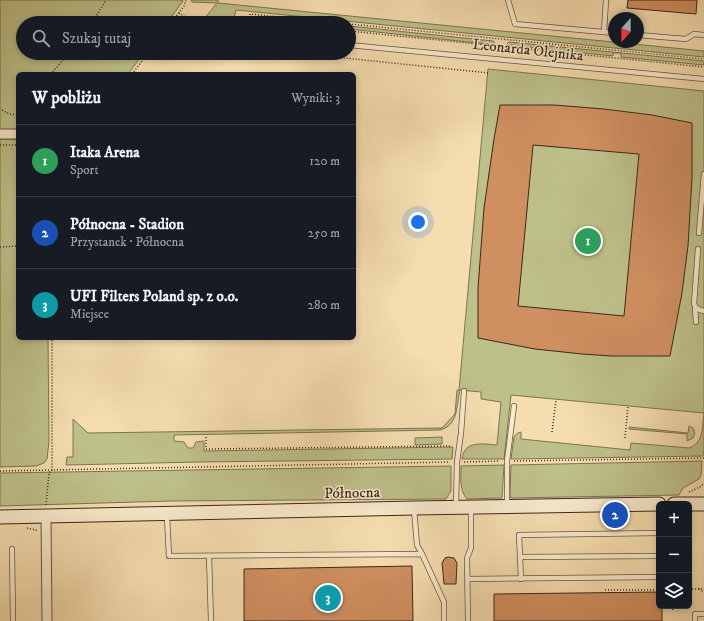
<!DOCTYPE html>
<html lang="pl">
<head>
<meta charset="utf-8">
<style>
  :root { --surface:#171b24; --page:#242831; --text:#f1f3f6; --muted:#9ea1a6; --line:#363941; --accent:#8c9099 }
  body { margin:0; font-family:"IM FELL DW Pica",serif; background:var(--page); color:var(--text) }
  .controls { position:absolute; right:12px; bottom:12px; display:grid; overflow:hidden; border-radius:6px; box-shadow:0 2px 6px #0003 }
  .controls button { width:36px; height:36px; display:grid; place-items:center; padding:0; border:0; border-bottom:1px solid var(--line); background:var(--surface); color:var(--text); font:20px sans-serif }
  .compass { position:absolute; left:608px; top:12px; width:36px; height:36px; border-radius:50%; background:var(--surface); box-shadow:0 2px 6px #0003; rotate:201deg }
  .you { position:absolute; left:418px; top:222px; width:14px; height:14px; margin:-10px; border:3px solid #fff; border-radius:50%; background:#1a73e8; box-shadow:0 0 0 6px #1a73e833 }
  .badge { display:grid; place-items:center; width:26px; height:26px; border-radius:50%; background:var(--accent); color:#fff; font-size:13px; font-weight:700 }
  .pin { position:absolute; translate:-50% -50%; border:2px solid #fff; box-shadow:0 1px 4px #0006 }
  .list { margin:0; padding:0; list-style:none }
  h2 { display:flex; justify-content:space-between; align-items:center; height:52px; margin:0; padding:0 16px; font-size:17px }
  h2 small { font-size:13px; font-weight:400; color:var(--muted) }
  .list li { display:grid; grid-template-columns:26px 1fr auto; gap:12px; align-items:center; box-sizing:border-box; height:72px; padding:0 16px; border-top:1px solid var(--line) }
  .list b { display:block; font-size:15px; white-space:nowrap }
  .list p { margin:0; font-size:13px; white-space:nowrap; color:var(--muted) }
  .list em { font-size:13px; font-style:normal; color:var(--muted) }
  .icon { flex:none; width:22px; height:22px; fill:none; stroke:currentColor; stroke-width:2; stroke-linecap:round; stroke-linejoin:round }
  .map { position:relative; flex:none; width:704px; height:621px; overflow:hidden }
  .search { position:absolute; background:var(--surface); box-shadow:0 2px 6px #0003; left:16px; top:16px; width:340px; height:44px; display:flex; align-items:center; gap:10px; box-sizing:border-box; padding:0 14px; border-radius:22px; color:var(--muted); font-size:15px }
  .panel { position:absolute; background:var(--surface); box-shadow:0 2px 6px #0003; left:16px; top:72px; width:340px; height:268px; border-radius:6px }
  .map>svg:first-child { display:block }
</style>
</head>
<body>
<div class="map">
<svg width="704" height="621" viewBox="0 0 704 621">
  <rect width="100%" height="100%" fill="#f5ddaf"/>
  <filter id="stains"><feTurbulence type="fractalNoise" baseFrequency=".005" numOctaves="4"/><feColorMatrix values="0 0 0 0 .2 0 0 0 0 .09 0 0 0 0 .02 0 0 0 .5 -.17"/></filter>
  <radialGradient id="worn" r=".72"><stop offset=".6" stop-color="#630" stop-opacity="0"/><stop offset="1" stop-color="#630" stop-opacity=".3"/></radialGradient>
  <g fill="#bec089" stroke="#7c7452">
    <polygon points="0,0 182,0 183,1 167,23 23,23 23,53 144,53 128,74 18,74 18,134 0,133"/>
    <polygon points="191,0 218,0 218,3 704,51 704,57 236,10 233,22 204,19 217,3 192,2"/>
    <polygon points="349,26 493,41 496,45 349,29"/>
    <polygon points="509,42 704,61 704,65 621,57 621,53 613,53 613,56 506,45"/>
    <path d="M488,69L704,91V451L703,456L511,459L514,437C516,434 517,433 521,432V439L630,450L631,443L689,448C704,443 702,427 704,413L511,395L504,459H462C464,440 483,444 497,445L501,402L481,399V392L460,390C456,406 459,425 440,430L174,435V441L184,442L188,448H193L196,442L204,441V451L453,447L452,459L199,462L66,465L67,457H73V419L88,433L442,428L455,414L457,390H459Z"/>
    <polygon points="0,139 18,140 18,338 48,338 49,441 47,459 44,463 36,466 0,467"/>
    <polygon points="689,426 693,428 695,433 693,438 687,441 687,434 629,429 629,427 688,433"/>
    <polygon points="442,437 442,444 415,445 415,438"/>
    <polygon points="702,461 701,475 699,479 683,488 679,495 511,498 510,495 511,465"/>
    <path d="M504,465L502,498L467,499C459,490 461,477 461,466Z"/>
    <polygon points="451,466 451,491 446,499 171,501 0,506 0,473"/>
  </g>
  <g fill="#d08f61" stroke="#3a281c" fill-rule="evenodd">
    <polygon points="628,0 697,0 696,14 627,8"/>
    <path d="M500,105H554L604,109L652,115L692,123V178L688,246L682,293L670,356H611L582,354L535,349L478,338V288L484,208L494,139ZM533,145L639,154L624,316L518,306Z"/>
    <polygon points="448,557 454,558 457,563 456,584 444,584 442,563 445,558"/>
    <polygon points="412,566 413,621 244,621 244,569"/>
    <polygon points="659,592 659,606 662,606 662,621 494,621 494,594"/>
  </g>
  <g fill="none" stroke-linecap="round" stroke-linejoin="round">
    <defs>
      <g id="lane">
        <polyline points="508,0 515,24 614,33"/>
        <polyline points="604,32 606,0"/>
        <polyline points="638,35 686,39 694,34 704,35"/>
        <polyline points="349,45 704,79"/>
        <polyline points="699,233 704,174"/>
        <path d="M698,249L694,304C696,309 699,310 704,311"/>
        <polyline points="695,308 696,322"/>
        <polyline points="507,505 507,461 514,406"/>
        <polyline points="456,506 457,462 461,433 464,391"/>
        <polyline points="414,509 417,545 422,554"/>
        <polyline points="167,516 169,556 422,554 444,602 444,621"/>
        <polyline points="12,549 13,621"/>
        <polyline points="209,556 211,621"/>
        <polyline points="520,557 659,556"/>
        <polyline points="468,579 659,577"/>
        <polyline points="521,579 519,535 659,533"/>
        <polyline points="468,621 467,558 471,548 471,508"/>
        <polyline points="695,621 695,614 704,614"/>
      </g>
      <g id="street">
        <polyline points="0,134 18,134"/>
        <polyline points="46,516 47,621"/>
      </g>
      <g id="secondary">
        <polyline points="674,504 704,504"/>
        <polyline points="0,517 414,508 659,504"/>
      </g>
    </defs>
    <use href="#lane" stroke="#695541" stroke-width="6"/>
    <use href="#street" stroke="#695541" stroke-width="11"/>
    <use href="#secondary" stroke="#3a281c" stroke-width="15"/>
    <g stroke="#3a281c" stroke-width="1.5" stroke-dasharray="1 2" stroke-linecap="butt">
      <polyline points="179,13 195,23"/>
      <polyline points="250,21 250,14 337,23"/>
      <polyline points="92,23 106,0"/>
      <polyline points="171,23 184,6 186,0"/>
      <polyline points="250,23 250,21 269,23"/>
      <polyline points="349,24 704,59"/>
      <polyline points="349,31 704,67"/>
      <polyline points="296,53 489,73"/>
      <polyline points="51,74 69,53"/>
      <polyline points="132,74 148,53"/>
      <polyline points="2,110 9,114 18,115"/>
      <polyline points="0,145 18,145"/>
      <polyline points="0,247 18,246"/>
      <polyline points="552,432 556,400"/>
      <polyline points="206,437 206,449 452,446"/>
      <polyline points="625,438 628,406"/>
      <polyline points="514,461 704,458"/>
      <polyline points="464,462 500,461"/>
      <polyline points="0,471 450,462"/>
      <polyline points="689,492 700,487 704,483"/>
      <polyline points="46,505 49,473 52,470 52,338"/>
      <polyline points="27,528 36,530 36,532"/>
      <polyline points="689,589 704,589"/>
      <polyline points="699,589 704,592"/>
      <polyline points="605,590 659,590"/>
      <polyline points="672,606 673,611"/>
    </g>
    <use href="#lane" stroke="#f8e9cb" stroke-width="4.5"/>
    <use href="#street" stroke="#f8e9cb" stroke-width="9"/>
    <use href="#secondary" stroke="#f8e9cb" stroke-width="13"/>
  </g>
  <g text-anchor="middle" dominant-baseline="central" stroke-width="3" stroke-linejoin="round" paint-order="stroke">
    <g font-size="15" fill="#3a281c" stroke="#f8e9cb">
      <text transform="translate(528 50) rotate(6)">Leonarda Olejnika</text>
      <text transform="translate(352 493) rotate(-1)">Północna</text>
    </g>
  </g>
  <rect width="100%" height="100%" filter="url(#stains)"/>
  <rect width="100%" height="100%" fill="url(#worn)"/>
</svg>
<div class="controls">
<button>+</button>
<button>−</button>
<button><svg class="icon" aria-label="layers" viewBox="0 0 24 24"><path d="M12 4l9 5-9 5-9-5zM3 14l9 5 9-5"/></svg></button>
</div>
<svg class="compass" viewBox="-18 -18 36 36"><path d="M0-13l5 13h-10z" fill="#e53935"/><path d="M0 13l5-13h-10z" fill="#9ea1a6"/></svg>
<div class="you"></div>
<div class="pin badge" style="left:588px;top:241px;background:#2e9e5b">1</div>
<div class="pin badge" style="left:615px;top:515px;background:#1a4fb4">2</div>
<div class="pin badge" style="left:328px;top:598px;background:#0f9aa8">3</div>
<div class="search"><svg class="icon" aria-label="search" viewBox="0 0 24 24"><circle cx="10" cy="10" r="6"/><path d="M15 15l6 6"/></svg>Szukaj tutaj</div>
<section class="panel">
<h2>W pobliżu<small>Wyniki: 3</small></h2>
<ul class="list">
<li><span class="badge" style="background:#2e9e5b">1</span><div><b>Itaka Arena</b><p>Sport</p></div><em>120 m</em></li>
<li><span class="badge" style="background:#1a4fb4">2</span><div><b>Północna - Stadion</b><p>Przystanek · Północna</p></div><em>250 m</em></li>
<li><span class="badge" style="background:#0f9aa8">3</span><div><b>UFI Filters Poland sp. z o.o.</b><p>Miejsce</p></div><em>280 m</em></li>
</ul>
</section>
</div>
</body>
</html>
